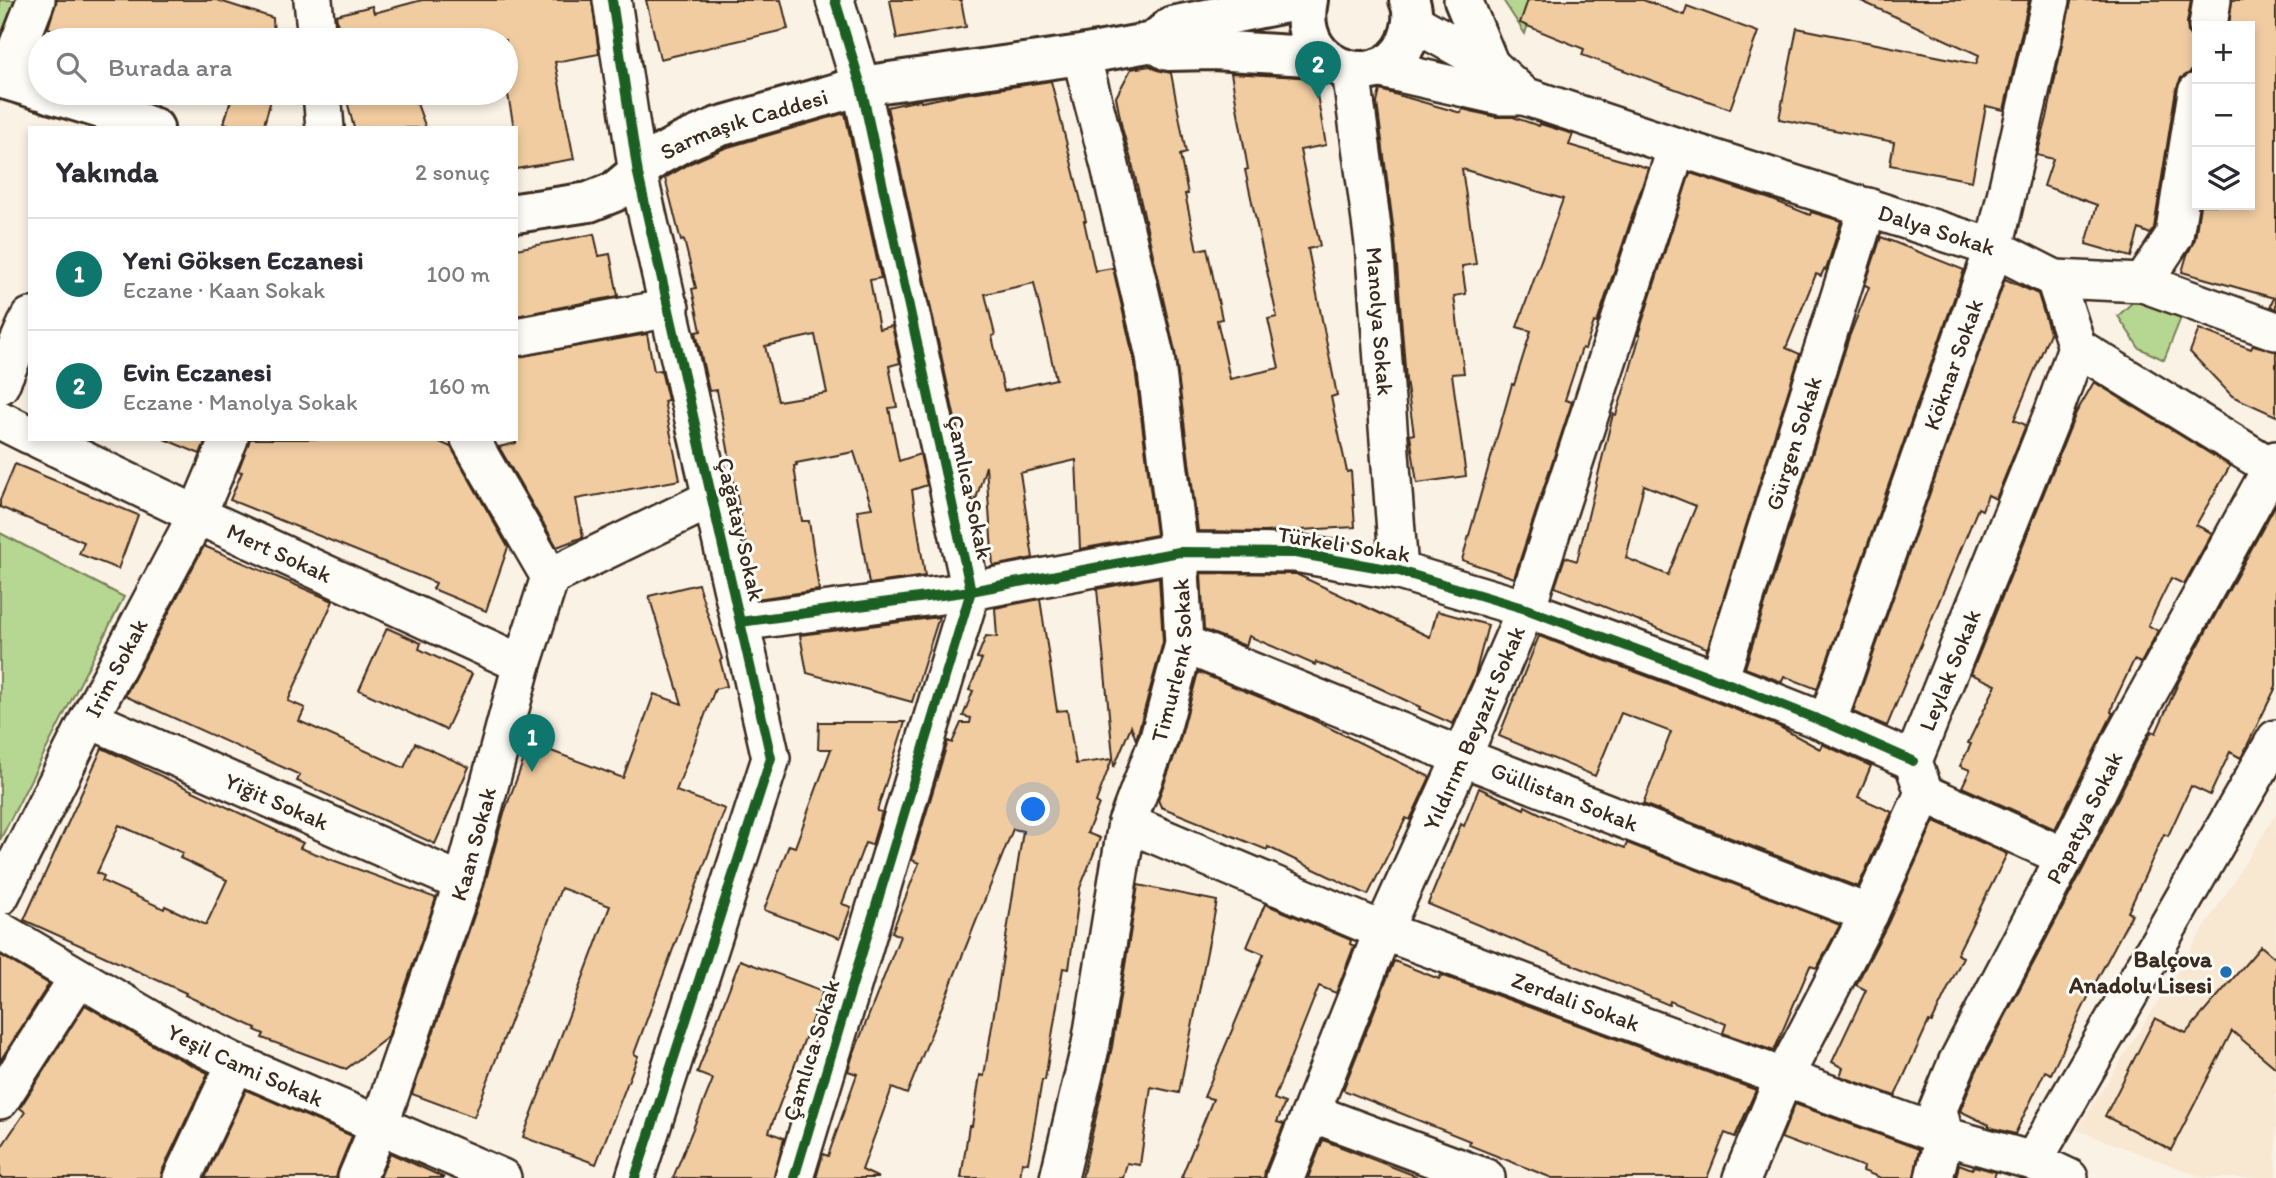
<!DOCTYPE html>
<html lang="tr">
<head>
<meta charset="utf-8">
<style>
  :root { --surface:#fff; --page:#f7f7f7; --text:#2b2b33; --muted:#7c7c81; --line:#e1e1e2; --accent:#0f766e }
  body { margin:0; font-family:Itim,sans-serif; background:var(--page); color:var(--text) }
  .controls { position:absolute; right:21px; top:21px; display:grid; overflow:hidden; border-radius:0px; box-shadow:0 4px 10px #0003 }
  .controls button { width:63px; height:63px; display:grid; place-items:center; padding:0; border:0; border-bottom:2px solid var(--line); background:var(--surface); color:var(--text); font:35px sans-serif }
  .you { position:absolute; left:1034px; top:810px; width:24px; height:24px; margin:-18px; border:5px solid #fff; border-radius:50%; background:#1a73e8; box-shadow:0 0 0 10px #1a73e833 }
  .badge { display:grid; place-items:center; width:46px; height:46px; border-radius:50%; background:var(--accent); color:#fff; font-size:23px; font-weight:700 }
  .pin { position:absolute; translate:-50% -58px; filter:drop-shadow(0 2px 4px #0008) }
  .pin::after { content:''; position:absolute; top:37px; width:24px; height:21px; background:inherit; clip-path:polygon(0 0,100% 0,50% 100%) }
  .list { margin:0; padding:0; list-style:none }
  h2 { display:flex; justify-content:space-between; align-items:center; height:91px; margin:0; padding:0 28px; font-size:30px }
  h2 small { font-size:23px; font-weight:400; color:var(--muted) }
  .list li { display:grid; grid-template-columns:46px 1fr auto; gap:21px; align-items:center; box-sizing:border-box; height:112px; padding:0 28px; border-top:2px solid var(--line) }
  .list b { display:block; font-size:26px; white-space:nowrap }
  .list p { margin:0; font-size:23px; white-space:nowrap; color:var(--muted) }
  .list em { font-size:23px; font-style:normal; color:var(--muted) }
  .icon { flex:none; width:38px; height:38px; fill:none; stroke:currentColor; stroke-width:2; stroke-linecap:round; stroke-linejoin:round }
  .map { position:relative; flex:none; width:2276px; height:1178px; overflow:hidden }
  .search { position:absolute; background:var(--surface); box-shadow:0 4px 10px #0003; left:28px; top:28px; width:490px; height:77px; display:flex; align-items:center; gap:18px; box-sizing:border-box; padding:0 24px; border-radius:38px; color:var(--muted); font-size:26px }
  .panel { position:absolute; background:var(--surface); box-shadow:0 4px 10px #0003; left:28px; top:126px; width:490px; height:315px; border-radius:0px }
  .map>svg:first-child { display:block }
</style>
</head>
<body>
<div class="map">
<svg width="2276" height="1178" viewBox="0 0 2276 1178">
  <rect width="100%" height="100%" fill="#fbf2e6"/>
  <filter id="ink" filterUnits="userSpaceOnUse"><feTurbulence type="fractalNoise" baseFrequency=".0143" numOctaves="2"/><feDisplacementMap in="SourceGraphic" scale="14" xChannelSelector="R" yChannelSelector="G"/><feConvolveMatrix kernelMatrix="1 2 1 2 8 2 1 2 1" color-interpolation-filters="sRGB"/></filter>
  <g filter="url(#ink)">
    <polygon fill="#f8e7d1" points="2276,814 2276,1178 2205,1178 2077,1130"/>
    <g fill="#b6d791" stroke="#788058" stroke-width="2">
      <polygon points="0,0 20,0 0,51"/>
      <polygon points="1503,0 1535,0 1525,34"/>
      <polygon points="2148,288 2186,305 2164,360 2139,348 2118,316"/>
      <polygon points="0,533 124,597 0,840"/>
    </g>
    <g fill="#f1cca1" stroke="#3b2a1e" stroke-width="2" fill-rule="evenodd">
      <polygon points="57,0 217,0 273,18 274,40 86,40 48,28"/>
      <polygon points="422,0 592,0 599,54 555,62 574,159 516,169 516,128 514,128 506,84 506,40 340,40 336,15 372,6 374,13"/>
      <polygon points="646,0 781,0 788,29 660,59"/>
      <polygon points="890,0 961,0 966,27 897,39"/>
      <polygon points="1528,0 1643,0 1684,15 1687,6 1758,32 1730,109 1582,55 1584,49 1520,23"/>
      <polygon points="1859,0 2029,0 2004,110 1986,106 1972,181 1890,165 1894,142 1779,119 1797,28 1976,64 1979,55"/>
      <polygon points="2071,0 2191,0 2187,23 2188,33 2197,44 2197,47 2191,72 2181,78 2176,89 2154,228 2150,234 2139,229 2131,257 2086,244 2097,205 2044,186 2053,159 2037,155 2047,118"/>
      <polygon points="2232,0 2276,0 2276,309 2270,307 2274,298 2182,272 2187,255 2195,239 2200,205 2250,205 2250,26 2229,26"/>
      <polygon points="1150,66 1157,70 1171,73 1186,153 1180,155 1188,194 1185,194 1197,250 1207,248 1222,319 1217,320 1230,379 1279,368 1268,319 1277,317 1245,170 1248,169 1231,73 1314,78 1326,145 1300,150 1320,246 1308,249 1337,395 1331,397 1347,472 1351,471 1355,527 1264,532 1198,531 1175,351 1132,163 1122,128 1116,97 1131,69"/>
      <path d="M1051,81L1086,221H1084L1095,271L1113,268L1134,360L1156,535L1080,549L1076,460L1020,473L1033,558L993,566L986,466L974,506L887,107L920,100L921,102L957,95ZM1034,283L1056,379L1004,391L992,336L995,335L985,294Z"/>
      <polygon points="1380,90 1461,113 1462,109 1496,117 1513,117 1539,126 1540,124 1573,134 1569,145 1648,168 1597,323 1594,322 1585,349 1582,348 1565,400 1572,402 1514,578 1462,560 1512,384 1514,385 1531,331 1517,327 1563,199 1462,169 1476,264 1462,266 1466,294 1454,296 1464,373 1452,374 1466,476 1417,483 1410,435 1414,434 1406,380 1395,240 1377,103"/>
      <polygon points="233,93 273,93 263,128 238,128 224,123"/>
      <polygon points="345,93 413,93 426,128 354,128"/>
      <path d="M845,113L881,278L870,280L879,329L892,326L900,363L889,366L897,407L889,408L899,461L920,454L927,485L912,490L925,576L869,584L857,510L872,508L854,452L796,463L797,465L794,466L802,521H809L819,590L756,599L717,390L709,391L696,332L701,331L692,289L696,288L684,240L681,241L665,178L693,162L725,148ZM815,335L827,393L778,401L765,346Z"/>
      <path d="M1690,173L1770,199L1810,215L1811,212L1841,221L1826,270L1824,269L1821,276L1816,274L1786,348L1800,354L1706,653L1707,648L1555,587L1565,557L1577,561L1613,414L1616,415L1627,380L1640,335H1638ZM1644,485L1696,506L1668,575L1626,558Z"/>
      <polygon points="594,234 599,256 610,254 618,296 516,316 516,249"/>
      <polygon points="1881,237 1964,270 1817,689 1784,676 1782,682 1745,668 1849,337 1869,287 1865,285"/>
      <polygon points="2005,279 2038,294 2050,333 2014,420 2026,425 1996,499 1988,495 1982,510 1978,508 1887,726 1853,712"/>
      <polygon points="2199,329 2251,349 2253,345 2276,351 2276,416 2232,396 2190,352"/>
      <polygon points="647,334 654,371 661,370 668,400 664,401 680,480 576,499 583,537 557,547 499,447 516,443 516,357"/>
      <polygon points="2094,382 2230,466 2196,525 2212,533 2184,584 2171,578 2148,625 2158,631 2141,663 2134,660 2113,704 2111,712 2113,713 2055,829 1962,787 1970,770 1960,766 1971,744 1968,743 1996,685 1971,674 2076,413"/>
      <polygon points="164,439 206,439 200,454"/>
      <polygon points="250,439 433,439 451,447 508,547 486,611 433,589 436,583 230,500 242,472 238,471"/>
      <polygon points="15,464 138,515 118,569 79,554 84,542 0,507 0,500"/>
      <polygon points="2276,504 2276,687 2241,758 2230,752 2210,795 2191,786 2168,836 2164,834 2128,912 2132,914 2091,991 2051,1074 2045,1071 2015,1134 1989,1127 1989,1125 1960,1111 1976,1072 2084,867 2142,749 2152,731 2156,733 2179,681"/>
      <polygon points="204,546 333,601 288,701 305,708 299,721 404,768 415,743 469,767 435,844 297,781 300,775 125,696"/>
      <polygon points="1201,573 1296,574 1430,637 1437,611 1488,625 1475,675 1453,724 1419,709 1420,707 1373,685 1316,662 1315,665 1249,636 1246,646 1204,630"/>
      <polygon points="1159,577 1163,642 1136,740 1131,726 1114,767 1097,589"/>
      <polygon points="698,584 722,659 720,660 727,686 715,689 676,791 725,809 634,1054 638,1056 596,1164 523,1137 610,906 561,888 474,1117 412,1094 483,890 504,813 530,743 623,778 654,694 682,704 649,596"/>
      <polygon points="1040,599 1057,711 1067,710 1076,764 1112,759 1096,802 1099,804 1087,833 1100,838 1080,888 1069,969 1063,968 1045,1080 1042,1080 1028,1163 1022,1162 1020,1178 961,1178 969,1126 972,1126 980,1075 984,1076 1023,831 1013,829 907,1094 892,1088 862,1170 879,1178 816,1178 823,1154 828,1156 857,1074 848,1071 852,1058 900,936 892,932 919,863 912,860 948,741 952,743 961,723 970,723 971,718 963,716 973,691 969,690 982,659 977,658 986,636 997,637 995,608"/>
      <polygon points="939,617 912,702 807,673 800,635"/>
      <polygon points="387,628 421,643 419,649 472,674 446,730 359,690"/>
      <polygon points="1539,636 1711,700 1778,726 1820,749 1822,744 1871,766 1858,797 1892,812 1858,887 1643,804 1671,732 1621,713 1595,776 1499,736"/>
      <polygon points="1198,672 1301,714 1430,777 1410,820 1406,818 1368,895 1268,847 1267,850 1161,807 1158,800 1179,744"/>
      <polygon points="819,722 905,722 877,811 882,812 872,845 865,843 842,904 851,907 840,938 764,910 789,845 795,847 831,749 818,749"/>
      <path d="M102,748L303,843L300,848L436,898L388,1037L346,1069L262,1038L264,1034L255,1030L256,1028L185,995L186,993L24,920ZM119,825L183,853L180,858L227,880L206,925L165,906L164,909L102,881L104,876L97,873Z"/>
      <polygon points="1479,788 1524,809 1525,806 1567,827 1625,848 1627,843 1840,925 1817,968 1810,966 1774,1051 1723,1033 1726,1024 1670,1001 1669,1005 1428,904 1461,824 1464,826"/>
      <polygon points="1934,821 2007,854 1957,954 1963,957 1932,1022 1929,1021 1895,1096 1840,1076 1843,1068 1832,1062 1866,990 1856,985 1888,923"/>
      <polygon points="1138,885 1217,901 1179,1093 1151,1087 1140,1165 1127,1163 1123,1178 1082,1178 1112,1047"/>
      <polygon points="1265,904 1351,940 1350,944 1354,946 1336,993 1319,986 1274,1099 1285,1103 1277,1122 1284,1124 1265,1170 1264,1178 1181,1178 1213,1099 1204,1097 1264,954 1247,947"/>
      <polygon points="2261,946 2276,959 2276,1068 2232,1031 2171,1150 2105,1116 2155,1018 2186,1033"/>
      <polygon points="0,955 49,984 0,1061"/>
      <polygon points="740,960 823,991 769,1132 784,1138 774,1178 673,1178 713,1079 697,1073"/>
      <polygon points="1394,961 1439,979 1441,975 1756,1090 1735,1137 1725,1133 1707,1178 1552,1178 1469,1145 1470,1141 1343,1090"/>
      <polygon points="85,1005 156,1047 208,1073 163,1169 161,1178 0,1178 0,1149 25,1112 20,1108"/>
      <polygon points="246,1090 352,1136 338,1170 336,1178 205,1178"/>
      <polygon points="1795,1104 1919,1149 1914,1178 1881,1178 1863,1171 1864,1167 1806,1145 1805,1147 1781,1138"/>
      <polygon points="1323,1140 1416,1176 1415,1178 1308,1178"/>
      <polygon points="390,1153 445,1178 380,1178"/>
      <polygon points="1959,1164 1972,1169 1974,1166 1996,1172 1994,1178 1956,1178"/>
    </g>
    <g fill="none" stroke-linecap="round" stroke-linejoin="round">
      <defs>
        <g id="street">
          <polyline points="313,0 317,40"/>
          <polyline points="612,0 638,174 771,758 635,1178"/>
          <polyline points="1463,0 1490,65"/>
          <polyline points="1413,22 1490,65 1524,96"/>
          <polyline points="2208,26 2212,0"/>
          <path id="s1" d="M1377,68L1500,96H1524L1677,147L1994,248L2055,279L2077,347L2276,470"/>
          <path id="s2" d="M1351,71L1374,243L1399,571"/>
          <polyline points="5,80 36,0"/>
          <polyline points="322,93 325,128"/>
          <polyline points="2055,279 2143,283 2174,236 2197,92"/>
          <polyline points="2143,283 2276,331"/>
          <polyline points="516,337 670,308"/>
          <polyline points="0,385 30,317"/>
          <polyline points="0,420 30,435"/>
          <path id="s3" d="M39,439L197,515L522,664"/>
          <polyline points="550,577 713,498"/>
          <polyline points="740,622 971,591 1179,552 1295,553 1399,571 1526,609 1719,680 1827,723 1913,761"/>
          <path id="s4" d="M1184,644L1462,757L1869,914"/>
          <path id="s5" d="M1719,680L1868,207"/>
          <path id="s6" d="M89,719L463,883"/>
          <path id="s7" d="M1827,723L1994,248L2051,0"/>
          <polyline points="1924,793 2065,857"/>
          <path id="s8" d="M1127,823L1383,931L1944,1136L2033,1161L2069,1178"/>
          <path id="s9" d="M0,896L89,719L197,515L229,439"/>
          <path id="s10" d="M0,931L167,1029L236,1063L502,1178"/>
          <polyline points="0,1100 78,978"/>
          <polyline points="1312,1113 1486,1178"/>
          <polyline points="2033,1161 2276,739"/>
          <polyline points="182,1178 236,1063"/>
          <path id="s11" d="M357,1178L379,1126L463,883L522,664L550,577L470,439"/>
          <polyline points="794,1178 971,591 861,86 835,0"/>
          <path id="s12" d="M1059,1178L1091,1044L1127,823L1159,738L1184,644L1179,552L1155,356L1110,166L1081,55"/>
          <path id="s13" d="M1285,1178L1383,931L1462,757L1526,609L1677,147"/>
          <path id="s14" d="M1742,1178L1784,1077L1869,914L1924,793L1913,761L2054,411L2077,347"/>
          <path id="s15" d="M1934,1178L1944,1136L1938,1109L1957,1063L2065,857L2123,739L2276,460"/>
        </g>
        <g id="secondary">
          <path d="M1308,0C1292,77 1394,97 1410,32C1413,21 1414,11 1409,0"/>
          <polyline points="1153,42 1168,51 1213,50 1323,57"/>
          <polyline points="0,78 40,90"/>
          <polyline points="49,93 118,114 154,128"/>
          <path id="s16" d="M516,213L589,202L614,192L656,157L683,142L718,127L861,86L1081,55L1153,42L1172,26L1301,0"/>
        </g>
      </defs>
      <use href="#street" stroke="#3b2a1e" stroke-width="42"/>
      <use href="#secondary" stroke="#3b2a1e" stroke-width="44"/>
      <use href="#street" stroke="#fdfcf7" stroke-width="37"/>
      <use href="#secondary" stroke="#fdfcf7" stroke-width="38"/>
      <defs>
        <g id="cycleway">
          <polyline points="612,0 638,174 771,758 635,1178"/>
          <polyline points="740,622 971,591 1179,552 1295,553 1399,571 1526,609 1719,680 1827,723 1913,761"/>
          <polyline points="794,1178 971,591 861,86 835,0"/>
        </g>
      </defs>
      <use href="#cycleway" stroke="#fdfcf7" stroke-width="15"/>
      <use href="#cycleway" stroke="#1b5e20" stroke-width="10"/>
    </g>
  </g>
  <circle fill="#1f6fb2" stroke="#fdfcf7" stroke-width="2.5" cx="2226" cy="972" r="7"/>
  <g text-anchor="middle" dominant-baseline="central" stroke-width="6" stroke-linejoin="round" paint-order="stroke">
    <g font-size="23" fill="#3b2a1e" stroke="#fdfcf7">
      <text stroke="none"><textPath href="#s16" startOffset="250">Sarmaşık Caddesi</textPath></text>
      <text stroke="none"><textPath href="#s1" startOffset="584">Dalya Sokak</textPath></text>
      <text stroke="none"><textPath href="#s2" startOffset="252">Manolya Sokak</textPath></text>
      <text stroke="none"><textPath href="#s7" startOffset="380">Köknar Sokak</textPath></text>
      <text stroke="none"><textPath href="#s5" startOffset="248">Gürgen Sokak</textPath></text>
      <text transform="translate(970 487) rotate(78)">Çamlıca Sokak</text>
      <text transform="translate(741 529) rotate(77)">Çağatay Sokak</text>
      <text transform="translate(1344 544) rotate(9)">Türkeli Sokak</text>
      <text stroke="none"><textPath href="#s3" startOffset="266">Mert Sokak</textPath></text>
      <text stroke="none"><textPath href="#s12" startOffset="532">Timurlenk Sokak</textPath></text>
      <text stroke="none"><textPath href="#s9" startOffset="256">Irim Sokak</textPath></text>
      <text stroke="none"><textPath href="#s14" startOffset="558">Leylak Sokak</textPath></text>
      <text stroke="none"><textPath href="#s13" startOffset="488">Yıldırım Beyazıt Sokak</textPath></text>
      <text stroke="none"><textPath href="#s4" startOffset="410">Güllistan Sokak</textPath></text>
      <text stroke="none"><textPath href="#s6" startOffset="205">Yiğit Sokak</textPath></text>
      <text stroke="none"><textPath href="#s15" startOffset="397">Papatya Sokak</textPath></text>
      <text stroke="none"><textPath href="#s11" startOffset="354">Kaan Sokak</textPath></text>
      <text stroke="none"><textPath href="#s8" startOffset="483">Zerdali Sokak</textPath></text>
      <text transform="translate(811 1050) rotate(-73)">Çamlıca Sokak</text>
      <text stroke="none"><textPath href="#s10" startOffset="280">Yeşil Cami Sokak</textPath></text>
    </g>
    <g font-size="23" font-weight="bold" fill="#3b2a1e" stroke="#fdfcf7" text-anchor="end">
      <text x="2212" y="959">Balçova<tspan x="2212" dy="26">Anadolu Lisesi</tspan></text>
    </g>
  </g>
</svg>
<div class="controls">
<button>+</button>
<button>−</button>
<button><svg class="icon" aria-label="layers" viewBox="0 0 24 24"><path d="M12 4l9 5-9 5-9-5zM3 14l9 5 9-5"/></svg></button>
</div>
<div class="you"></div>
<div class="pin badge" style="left:532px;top:772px">1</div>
<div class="pin badge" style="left:1318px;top:99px">2</div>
<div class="search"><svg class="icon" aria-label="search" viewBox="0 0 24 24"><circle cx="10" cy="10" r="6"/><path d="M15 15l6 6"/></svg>Burada ara</div>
<section class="panel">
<h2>Yakında<small>2 sonuç</small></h2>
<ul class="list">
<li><span class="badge">1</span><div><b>Yeni Göksen Eczanesi</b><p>Eczane · Kaan Sokak</p></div><em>100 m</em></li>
<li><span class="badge">2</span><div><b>Evin Eczanesi</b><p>Eczane · Manolya Sokak</p></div><em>160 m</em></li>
</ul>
</section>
</div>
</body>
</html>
